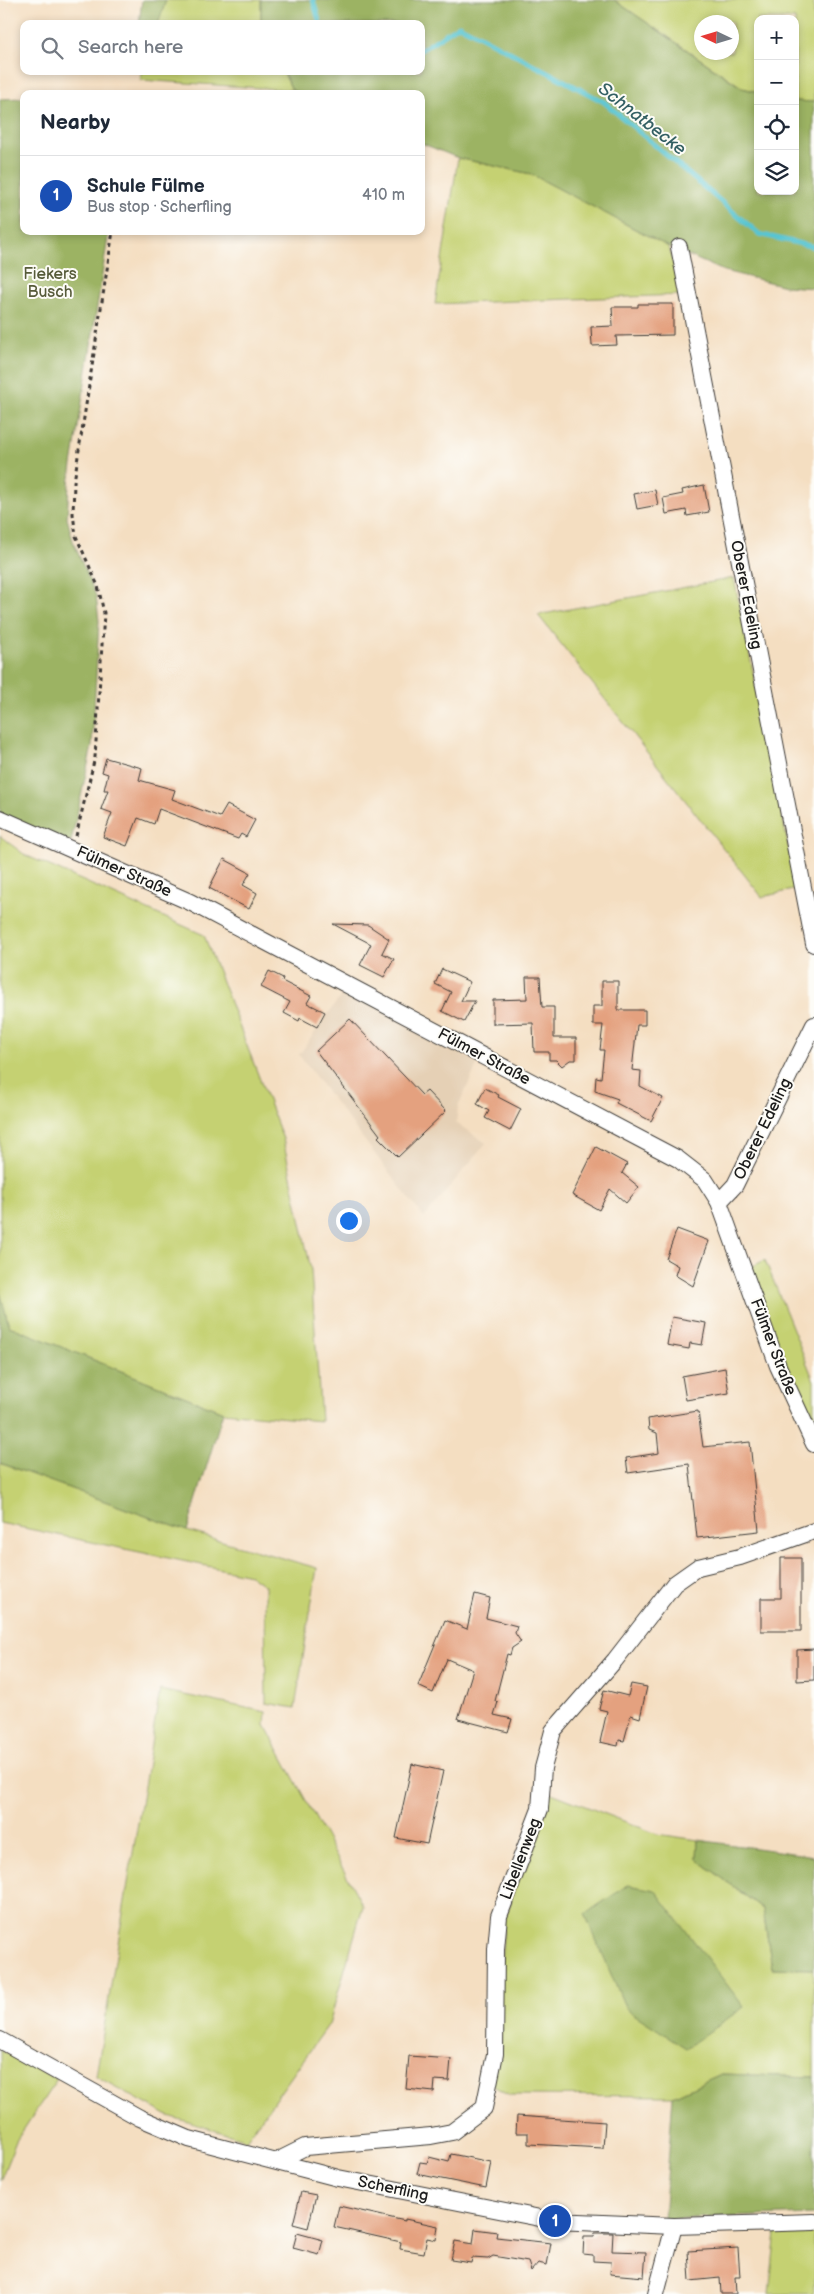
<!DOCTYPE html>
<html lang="en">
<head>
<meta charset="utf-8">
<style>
  :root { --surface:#fff; --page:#f2f2f3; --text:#1f2937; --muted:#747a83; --line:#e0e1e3; --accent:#d1495b }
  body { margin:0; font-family:"Balsamiq Sans",sans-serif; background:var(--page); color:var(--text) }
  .controls { position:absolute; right:15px; top:15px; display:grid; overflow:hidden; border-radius:10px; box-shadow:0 2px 8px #0003 }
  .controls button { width:45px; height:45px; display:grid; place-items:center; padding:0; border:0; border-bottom:1px solid var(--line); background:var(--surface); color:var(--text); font:25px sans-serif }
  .compass { position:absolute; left:694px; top:15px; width:45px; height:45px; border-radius:50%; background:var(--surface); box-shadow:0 2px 8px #0003; rotate:274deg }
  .you { position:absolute; left:348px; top:1220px; width:18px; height:18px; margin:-12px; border:4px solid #fff; border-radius:50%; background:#1a73e8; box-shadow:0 0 0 8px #1a73e833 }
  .badge { display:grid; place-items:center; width:32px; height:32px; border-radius:50%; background:var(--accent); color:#fff; font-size:16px; font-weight:700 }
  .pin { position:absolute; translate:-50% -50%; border:2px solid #fff; box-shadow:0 1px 5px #0006 }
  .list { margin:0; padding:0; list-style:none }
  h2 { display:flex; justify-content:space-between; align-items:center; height:65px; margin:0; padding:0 20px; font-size:21px }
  h2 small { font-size:16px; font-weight:400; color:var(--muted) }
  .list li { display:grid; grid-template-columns:32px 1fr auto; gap:15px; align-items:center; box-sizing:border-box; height:80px; padding:0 20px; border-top:1px solid var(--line) }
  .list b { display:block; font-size:19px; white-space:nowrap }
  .list p { margin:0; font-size:16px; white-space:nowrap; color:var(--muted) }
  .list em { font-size:16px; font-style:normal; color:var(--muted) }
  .icon { flex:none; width:28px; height:28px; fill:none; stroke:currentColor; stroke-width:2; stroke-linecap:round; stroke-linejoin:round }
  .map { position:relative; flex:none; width:814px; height:2294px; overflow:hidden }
  .search { position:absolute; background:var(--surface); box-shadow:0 2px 8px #0003; left:20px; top:20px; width:405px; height:55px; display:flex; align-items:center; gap:12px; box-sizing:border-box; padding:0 18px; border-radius:10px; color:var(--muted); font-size:19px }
  .panel { position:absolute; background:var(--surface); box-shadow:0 2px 8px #0003; left:20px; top:90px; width:405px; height:145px; border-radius:10px }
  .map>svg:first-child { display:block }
</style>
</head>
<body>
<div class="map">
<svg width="814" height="2294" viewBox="0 0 814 2294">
  <rect width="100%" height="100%" fill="#fdfcf7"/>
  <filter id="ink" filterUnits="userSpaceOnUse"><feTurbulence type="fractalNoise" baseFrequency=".02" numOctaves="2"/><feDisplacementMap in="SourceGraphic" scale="10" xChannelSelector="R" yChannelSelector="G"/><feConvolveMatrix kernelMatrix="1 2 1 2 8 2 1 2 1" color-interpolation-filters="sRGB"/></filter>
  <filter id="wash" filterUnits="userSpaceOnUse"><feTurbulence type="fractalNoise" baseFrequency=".0096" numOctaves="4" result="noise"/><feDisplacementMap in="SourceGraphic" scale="20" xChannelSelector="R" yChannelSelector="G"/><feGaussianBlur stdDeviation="1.12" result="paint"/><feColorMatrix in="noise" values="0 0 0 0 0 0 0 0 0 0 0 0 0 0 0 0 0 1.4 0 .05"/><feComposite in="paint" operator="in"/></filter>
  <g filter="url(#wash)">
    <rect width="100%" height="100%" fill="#f4dec1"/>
    <polygon fill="#e5d0b5" points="345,990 479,1061 458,1107 456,1123 486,1143 424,1218 299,1055"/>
    <g fill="#c5d172" stroke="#707647" fill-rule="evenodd">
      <polygon points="166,0 261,0 261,24 158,24"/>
      <path d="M614,0H814V102L795,101V19H758V92L743,88ZM702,22H732V52H702Z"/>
      <polygon points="143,71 283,71 292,90 140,80"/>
      <polygon points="458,158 531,174 669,247 681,295 435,304"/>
      <polygon points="734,578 797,889 762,897 538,615"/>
      <polygon points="0,836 25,855 204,935 283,1139 311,1270 321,1421 223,1412 9,1326 0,1292"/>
      <polygon points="765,1260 814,1381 814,1429 782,1361 749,1268"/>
      <polygon points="0,1463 187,1531 317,1568 295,1708 266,1703 265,1586 250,1575 0,1523"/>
      <polygon points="160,1690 266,1712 265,1725 363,1906 329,2024 246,2140 166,2115 96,2076"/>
      <polygon points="549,1792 657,1834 698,1840 697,1859 763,1909 772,1968 814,1969 814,2077 721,2074 673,2096 510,2095 493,2086 504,1921"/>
      <polygon points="0,2049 57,2079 16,2141 0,2181"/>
      <polygon points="814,2231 814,2294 769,2294 776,2232"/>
    </g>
    <g fill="#9cb364" stroke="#5c6840">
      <polygon points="142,0 166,0 158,24 139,24"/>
      <polygon points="261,0 614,0 742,88 758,92 758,191 795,191 795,101 814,102 814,288 785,286 724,271 669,247 531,174 458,158 421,143 421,94 302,94 292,90 283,71 421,71 421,24 261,24"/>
      <polygon points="24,98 24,231 109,231 69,484 67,518 73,541 96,596 99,621 92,746 71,842 0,820 0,99"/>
      <polygon points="0,1292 9,1326 223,1412 187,1531 0,1463"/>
      <polygon points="698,1840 814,1856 814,1969 772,1968 763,1909 697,1859"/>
      <polygon points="628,1885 655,1890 744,2007 686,2048 626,2009 585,1914"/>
      <polygon points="721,2074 814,2077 814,2214 664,2219 673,2096"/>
    </g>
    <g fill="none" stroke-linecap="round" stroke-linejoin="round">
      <g stroke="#59c5d1" stroke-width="5">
        <polyline points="313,0 320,24"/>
        <polyline points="421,50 459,25 604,102 759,234 814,247"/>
      </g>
    </g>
    <g id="blocks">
      <g fill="#e4a17f">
        <polygon points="638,304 673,304 673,335 616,336 617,345 592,346 591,327 613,326 612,307 638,307"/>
        <polygon points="704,485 709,512 687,516 686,510 666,514 663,498 683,494 682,490"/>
        <polygon points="655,490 658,505 637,509 634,494"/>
        <polygon points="106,758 142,768 139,780 175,790 172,799 220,817 227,805 255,820 246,837 241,834 238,839 159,809 154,824 138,818 127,846 103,837 112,813 101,809 108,790 104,790 108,774 102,772"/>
        <polygon points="224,859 250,873 243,885 257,893 249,909 209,888"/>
        <polygon points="333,924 368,925 389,939 382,953 394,959 384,977 360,965 371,944"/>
        <polygon points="442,969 470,982 461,1001 475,1001 464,1022 442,1011 451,992 435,984"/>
        <polygon points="269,971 283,978 282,981 311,996 307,1003 325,1012 317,1027 300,1018 299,1021 284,1013 290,1002 261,987"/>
        <polygon points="526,977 540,977 542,1007 554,1007 554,1038 576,1038 576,1060 570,1060 562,1066 556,1060 549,1060 549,1052 534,1052 533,1023 493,1024 493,1000 527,999"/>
        <polygon points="602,981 618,981 618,1010 645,1010 645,1025 637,1025 632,1070 641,1071 640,1086 663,1098 651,1121 616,1103 618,1099 595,1091 596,1077 601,1078 604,1050 600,1050 603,1025 593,1025 593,1006 602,1006"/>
        <polygon points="350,1019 422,1095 427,1091 446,1111 398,1157 378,1137 380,1135 316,1051"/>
        <polygon points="485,1088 499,1095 498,1097 521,1109 510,1131 485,1118 489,1111 477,1104"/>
        <polygon points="596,1147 627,1164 622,1173 639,1187 626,1203 610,1189 599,1210 572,1195"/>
        <polygon points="677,1229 709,1241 693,1286 675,1275 678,1266 666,1259"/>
        <polygon points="672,1317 706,1323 702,1345 690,1343 689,1349 667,1345"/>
        <polygon points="725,1368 729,1393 686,1400 682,1376"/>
        <polygon points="698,1411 703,1447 750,1442 759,1531 697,1538 689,1464 628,1473 626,1458 659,1453 657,1433 649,1430 648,1419"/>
        <polygon points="781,1558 801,1558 801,1631 761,1631 761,1598 781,1598"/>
        <polygon points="475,1594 490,1598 486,1618 517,1626 515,1633 521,1642 512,1648 510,1655 507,1654 495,1701 498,1702 494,1715 512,1719 508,1732 458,1719 473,1670 447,1659 433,1693 418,1686 445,1620 467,1629"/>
        <polygon points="814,1649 814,1680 797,1681 797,1650"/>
        <polygon points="631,1684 647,1687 640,1718 631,1715 624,1741 619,1740 618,1746 600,1742 607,1711 599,1709 604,1690 628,1696"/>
        <polygon points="412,1764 443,1771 427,1844 396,1838"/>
        <polygon points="409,2056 451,2059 449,2081 435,2080 434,2092 406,2089"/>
        <polygon points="517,2116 605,2122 603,2148 528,2144 528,2133 516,2133"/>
        <polygon points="451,2154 491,2162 486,2188 417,2174 420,2162 427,2163 429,2157 449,2162"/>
        <polygon points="301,2192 316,2195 308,2228 293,2224"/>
        <polygon points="339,2206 405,2221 405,2219 438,2226 436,2240 427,2238 424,2253 400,2249 401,2242 334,2227"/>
        <polygon points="475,2229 497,2232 496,2237 551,2243 547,2265 538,2263 531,2271 528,2262 493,2256 488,2259 472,2258 471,2263 451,2260 455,2241 473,2244"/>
        <polygon points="297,2233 323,2240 319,2255 293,2248"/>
        <polygon points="595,2233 613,2233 612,2251 646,2252 644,2277 610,2274 611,2262 593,2261 593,2255 583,2254 584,2236 594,2236"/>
        <polygon points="738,2248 740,2277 735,2277 736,2294 721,2294 720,2278 690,2281 688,2251"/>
      </g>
    </g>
  </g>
  <g filter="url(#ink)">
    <use href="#blocks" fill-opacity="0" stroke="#3c3935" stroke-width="1"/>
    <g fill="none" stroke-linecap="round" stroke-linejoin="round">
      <defs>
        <g id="minor">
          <polyline points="679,247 814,944"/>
          <polyline points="0,818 190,902 678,1159 705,1180 719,1202 778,1366 814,1444"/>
          <polyline points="719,1202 735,1185 814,1025"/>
          <polyline points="0,2040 140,2118 189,2139 338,2178 555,2221 674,2226 814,2222"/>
          <polyline points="277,2161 305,2147 431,2136 452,2132 484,2108 495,2054 496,1949 499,1916 540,1809 543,1768 553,1731 615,1660 674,1584 698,1567 740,1557 814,1531"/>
          <polyline points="656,2294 674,2226"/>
        </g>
      </defs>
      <use href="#minor" stroke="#3c3935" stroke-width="18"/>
      <polyline stroke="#3c3935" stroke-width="3" stroke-dasharray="4 4" stroke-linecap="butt" points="76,836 95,757 104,613 98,586 76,536 73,514 74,482 113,231"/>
      <use href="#minor" stroke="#fff" stroke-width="16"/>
    </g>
  </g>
  <g text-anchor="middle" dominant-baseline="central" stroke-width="4" stroke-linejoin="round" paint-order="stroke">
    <g font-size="16" fill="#575b3a" stroke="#fdfcf7">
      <text x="50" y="274">Fiekers<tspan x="50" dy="18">Busch</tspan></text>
    </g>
    <g font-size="16" fill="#1c1c1c" stroke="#fdfcf7">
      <text transform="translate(746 595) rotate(79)">Oberer Edeling</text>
      <text transform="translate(124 872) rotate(24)">Fülmer Straße</text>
      <text transform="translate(484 1057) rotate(28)">Fülmer Straße</text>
      <text transform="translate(763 1129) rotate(-64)">Oberer Edeling</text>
      <text transform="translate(773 1347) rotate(69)">Fülmer Straße</text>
      <text transform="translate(521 1859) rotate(-69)">Libellenweg</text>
      <text transform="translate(393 2189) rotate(12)">Scherfling</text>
    </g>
    <g font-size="18" font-style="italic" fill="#346064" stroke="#fdfcf7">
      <text transform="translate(642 119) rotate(38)">Schnatbecke</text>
    </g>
  </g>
</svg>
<div class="controls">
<button>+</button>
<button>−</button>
<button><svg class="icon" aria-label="locate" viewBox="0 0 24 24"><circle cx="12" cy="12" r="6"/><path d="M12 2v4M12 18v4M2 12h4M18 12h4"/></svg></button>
<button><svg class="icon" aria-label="layers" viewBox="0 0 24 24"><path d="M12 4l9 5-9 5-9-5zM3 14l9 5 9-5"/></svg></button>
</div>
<svg class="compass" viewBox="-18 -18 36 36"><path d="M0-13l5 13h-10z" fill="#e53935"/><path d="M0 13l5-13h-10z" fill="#747a83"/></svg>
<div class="you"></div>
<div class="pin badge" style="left:555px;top:2221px;background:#1a4fb4">1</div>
<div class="search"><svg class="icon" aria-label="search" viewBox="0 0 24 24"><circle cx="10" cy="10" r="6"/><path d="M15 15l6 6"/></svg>Search here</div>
<section class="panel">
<h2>Nearby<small></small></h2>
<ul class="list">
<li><span class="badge" style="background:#1a4fb4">1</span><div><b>Schule Fülme</b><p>Bus stop · Scherfling</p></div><em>410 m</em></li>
</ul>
</section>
</div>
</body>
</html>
